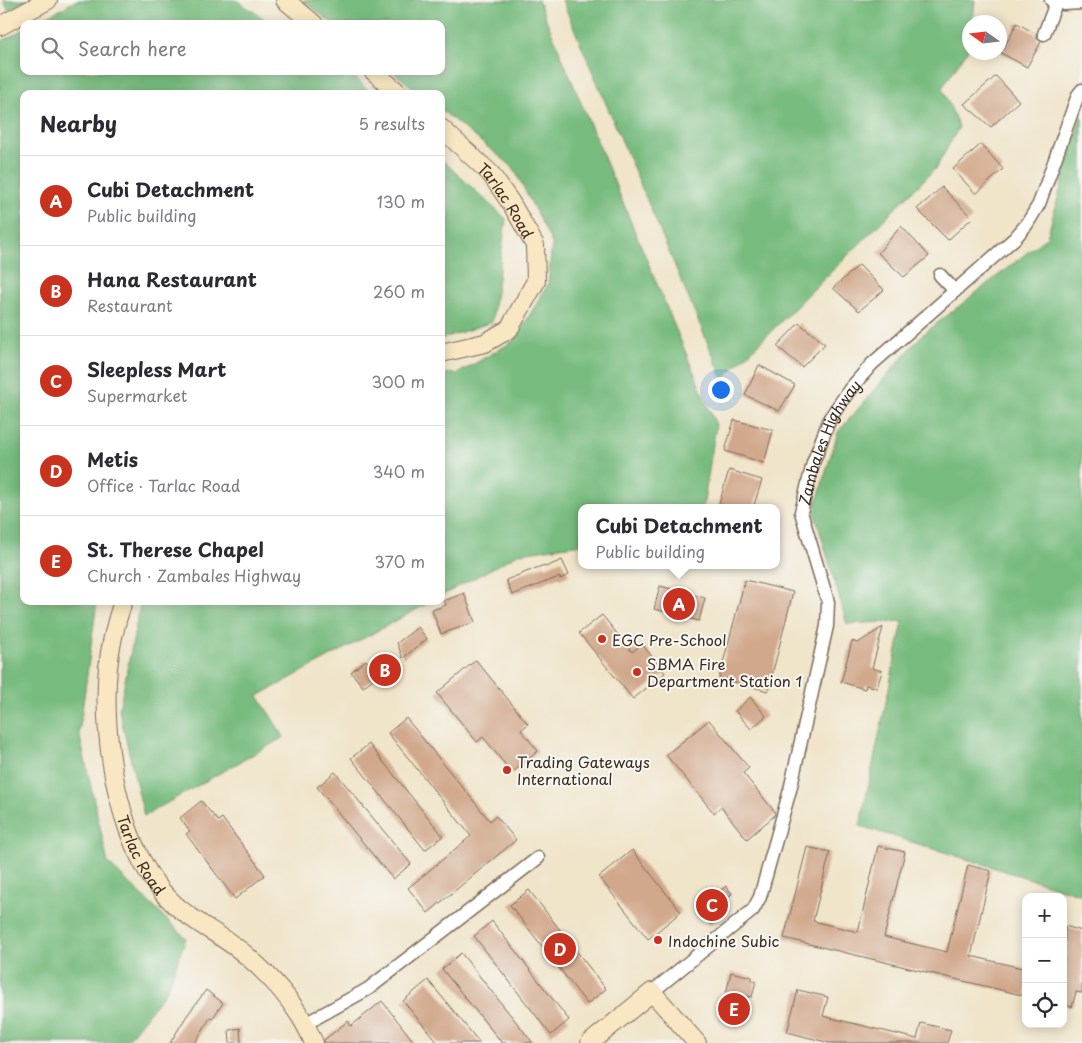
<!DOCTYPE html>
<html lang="en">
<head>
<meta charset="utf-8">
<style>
  :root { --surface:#fff; --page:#f7f7f7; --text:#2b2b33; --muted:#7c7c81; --line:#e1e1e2; --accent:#c8321e }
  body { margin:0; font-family:"Playpen Sans",sans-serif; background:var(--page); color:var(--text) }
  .controls { position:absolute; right:15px; bottom:15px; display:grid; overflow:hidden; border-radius:10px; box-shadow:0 2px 12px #0003 }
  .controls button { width:45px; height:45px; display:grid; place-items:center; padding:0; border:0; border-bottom:1px solid var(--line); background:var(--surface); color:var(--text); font:25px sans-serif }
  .compass { position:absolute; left:962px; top:15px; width:45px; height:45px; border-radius:50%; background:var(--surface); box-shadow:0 2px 12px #0003; rotate:284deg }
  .you { position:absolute; left:720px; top:389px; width:18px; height:18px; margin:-12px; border:4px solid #fff; border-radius:50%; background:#1a73e8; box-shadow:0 0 0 8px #1a73e833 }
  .badge { display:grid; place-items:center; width:32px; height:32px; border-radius:50%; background:var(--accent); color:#fff; font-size:16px; font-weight:700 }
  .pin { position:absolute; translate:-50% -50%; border:2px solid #fff; box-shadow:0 1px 5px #0006 }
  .popup { position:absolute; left:578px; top:504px; width:202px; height:65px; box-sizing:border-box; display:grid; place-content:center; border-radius:10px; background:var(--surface); filter:drop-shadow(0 1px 4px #0005); font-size:16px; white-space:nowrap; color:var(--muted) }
  .popup b { font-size:19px; color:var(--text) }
  .popup::after { content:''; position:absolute; left:50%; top:100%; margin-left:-10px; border:10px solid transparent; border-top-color:var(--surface) }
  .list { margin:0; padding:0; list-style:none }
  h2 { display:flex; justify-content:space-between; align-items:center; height:65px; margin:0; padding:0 20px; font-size:21px }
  h2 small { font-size:16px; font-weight:400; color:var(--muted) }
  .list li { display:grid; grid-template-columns:32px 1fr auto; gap:15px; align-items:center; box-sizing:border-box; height:90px; padding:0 20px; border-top:1px solid var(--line) }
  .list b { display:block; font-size:19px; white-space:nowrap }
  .list p { margin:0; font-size:16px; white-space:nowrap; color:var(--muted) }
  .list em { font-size:16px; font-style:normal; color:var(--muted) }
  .icon { flex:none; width:28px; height:28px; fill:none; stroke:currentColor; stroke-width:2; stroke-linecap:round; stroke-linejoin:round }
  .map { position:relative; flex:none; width:1082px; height:1043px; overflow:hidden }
  .search { position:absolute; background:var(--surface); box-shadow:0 2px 12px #0003; left:20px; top:20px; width:425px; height:55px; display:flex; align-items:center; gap:12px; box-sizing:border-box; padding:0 18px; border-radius:10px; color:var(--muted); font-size:19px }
  .panel { position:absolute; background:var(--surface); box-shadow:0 2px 12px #0003; left:20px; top:90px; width:425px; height:515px; border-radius:10px }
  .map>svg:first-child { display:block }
</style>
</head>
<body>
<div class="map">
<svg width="1082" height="1043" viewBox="0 0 1082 1043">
  <rect width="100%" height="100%" fill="#f6f6f2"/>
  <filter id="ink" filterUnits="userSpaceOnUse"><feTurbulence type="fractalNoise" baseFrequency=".02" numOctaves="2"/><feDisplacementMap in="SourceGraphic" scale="10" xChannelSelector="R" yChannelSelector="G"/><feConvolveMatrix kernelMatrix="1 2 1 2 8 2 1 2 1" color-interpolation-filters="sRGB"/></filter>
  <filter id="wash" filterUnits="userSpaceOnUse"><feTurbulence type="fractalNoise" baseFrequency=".0096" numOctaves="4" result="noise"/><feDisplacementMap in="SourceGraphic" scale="20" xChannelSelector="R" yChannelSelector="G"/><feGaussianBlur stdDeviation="1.12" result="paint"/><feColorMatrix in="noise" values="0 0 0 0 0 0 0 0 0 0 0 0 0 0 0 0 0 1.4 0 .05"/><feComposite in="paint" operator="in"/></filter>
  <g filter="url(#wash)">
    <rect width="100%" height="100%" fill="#f0e4c9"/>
    <g fill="#77bb7e" stroke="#59724e">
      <polygon points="3,0 28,0 8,10"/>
      <polygon points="77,0 236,0 272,24 34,24"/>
      <polygon points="303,0 538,0 716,425 703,508 582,508 581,544 520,553 441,596 441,373 457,374 515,340 548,284 552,243 513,167 441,110 441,94 421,94 392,71 441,71 441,24 333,24"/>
      <polygon points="562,0 975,0 973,22 970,22 969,48 942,88 959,127 936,168 723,379"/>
      <polygon points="24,29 24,71 344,71 358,80 372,94 24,94 24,601 97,601 79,733 108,863 186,938 167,990 125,1043 0,1043 0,42"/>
      <polygon points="1081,116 1082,117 1082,895 860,826 903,621 847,624 814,511 838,432 921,336 1047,237"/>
      <polygon points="441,159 506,219 492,322 441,339"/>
      <polygon points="141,601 432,601 258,696 284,737 144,816 119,710"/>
    </g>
    <g id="blocks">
      <g fill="#d1a88b">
        <polygon points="1017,23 1036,34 1037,39 1041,42 1027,67 1001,53"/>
        <polygon points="996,76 1019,101 991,127 964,104"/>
        <polygon points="981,144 1003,169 976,194 953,169"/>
        <polygon points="942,187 972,218 948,240 917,209"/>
        <polygon points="901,226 929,256 904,277 878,253"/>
        <polygon points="859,265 884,290 859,311 833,288"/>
        <polygon points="799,323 825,344 802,367 777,346"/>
        <polygon points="759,365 795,385 779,411 745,395"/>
        <polygon points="734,420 773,430 764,463 725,451"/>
        <polygon points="729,470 762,480 753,508 734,508 719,504"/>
        <polygon points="562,560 569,575 560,579 559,577 512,595 506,580 544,565 546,567"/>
        <polygon points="745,580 793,592 768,691 719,678"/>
        <polygon points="660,586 705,598 699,621 654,609"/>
        <polygon points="464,593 475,622 441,634 432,610 446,605 444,601"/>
        <polygon points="602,615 632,652 642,644 665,673 633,699 579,633"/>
        <polygon points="418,627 427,639 403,658 397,643"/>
        <polygon points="883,627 872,668 882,671 877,688 866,685 865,689 841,682 852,641 858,643"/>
        <polygon points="366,660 378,675 363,687 351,672"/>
        <polygon points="476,660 528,724 521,730 538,751 512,773 483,737 477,742 437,693"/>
        <polygon points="750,697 766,716 751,729 735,711"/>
        <polygon points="406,718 490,821 496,816 516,840 428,913 408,888 471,836 388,733"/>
        <polygon points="709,720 749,768 743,773 775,812 774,816 747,839 721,807 714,813 666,755"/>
        <polygon points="369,744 443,836 425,850 351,758"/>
        <polygon points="335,772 411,864 393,879 317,787"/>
        <polygon points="201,801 218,821 222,818 265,875 235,899 186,834 190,831 180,818"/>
        <polygon points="878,846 905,852 884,937 947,952 968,865 991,871 971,956 1026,969 1026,996 784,938 807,847 830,852 813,921 858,932"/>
        <polygon points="632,850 681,912 648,939 599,877"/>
        <polygon points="726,886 732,894 721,902 728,911 710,924 698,907"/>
        <polygon points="529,890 606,989 587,1004 510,905"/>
        <polygon points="492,921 569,1020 551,1035 474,936"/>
        <polygon points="1065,926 1082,931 1082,993 1076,992 1072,1007 1063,1005"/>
        <polygon points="461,953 533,1043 502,1043 442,969"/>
        <polygon points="731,972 752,977 752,980 756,981 752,997 748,996 741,1025 720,1020"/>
        <polygon points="428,980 480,1043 438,1043 403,1001"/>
        <polygon points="206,990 223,1003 212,1019 210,1018 195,1043 170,1043 186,1017"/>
        <polygon points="798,990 828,997 823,1016 917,1039 921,1023 951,1030 947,1043 830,1043 787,1032"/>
        <polygon points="382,1001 415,1043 324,1043 324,1040 348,1021 351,1026"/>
        <polygon points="240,1028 241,1043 230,1043 229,1030"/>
      </g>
    </g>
  </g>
  <g filter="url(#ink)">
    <use href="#blocks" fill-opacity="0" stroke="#7a6b5a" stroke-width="1"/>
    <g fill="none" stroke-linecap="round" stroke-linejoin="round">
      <defs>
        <g id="minor">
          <polyline points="1051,0 1064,4 1082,3"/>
          <polyline points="1044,34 1056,3"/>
          <polyline points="940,275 955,291"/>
          <path id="s1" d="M652,992L753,910L760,897L790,790L827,626L828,602L801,512L813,463L830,418L850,389L872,364L1015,238L1027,224L1039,204L1078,95L1082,90"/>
          <polyline points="305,1024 368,989 538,858"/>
        </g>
        <g id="secondary">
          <polyline points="285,0 314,24"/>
          <polyline points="0,26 48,0"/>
          <polyline points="373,71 400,94"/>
          <path id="s2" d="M441,128L490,173L511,203L535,245L536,281L509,329L485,343L441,353"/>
          <path id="s3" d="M123,601C116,622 110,646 108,668C101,739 119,854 174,904C197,925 226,937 248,957C276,981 300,1009 314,1043"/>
          <polyline points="590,1043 652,992 697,1043"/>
        </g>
      </defs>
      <use href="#minor" stroke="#7a6b5a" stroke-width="15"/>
      <use href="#secondary" stroke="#7a6b5a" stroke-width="20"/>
      <use href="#minor" stroke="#fff" stroke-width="12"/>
      <use href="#secondary" stroke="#f9e7c3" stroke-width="18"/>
    </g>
  </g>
  <g fill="#c8321e" stroke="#f6f6f2" stroke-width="2">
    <circle cx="602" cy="639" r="5"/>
    <circle cx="637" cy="672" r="5"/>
    <circle cx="507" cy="770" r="5"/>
    <circle cx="658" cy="940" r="5"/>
  </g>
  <g text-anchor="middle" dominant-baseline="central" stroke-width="4" stroke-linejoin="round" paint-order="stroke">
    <g font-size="15" fill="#3b2a1e" stroke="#f6f6f2">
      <text stroke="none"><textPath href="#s2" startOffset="98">Tarlac Road</textPath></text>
      <text stroke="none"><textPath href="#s1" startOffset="618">Zambales Highway</textPath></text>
      <text stroke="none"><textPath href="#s3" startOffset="261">Tarlac Road</textPath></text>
    </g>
    <g font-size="15" fill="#3b2a1e" stroke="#f6f6f2" text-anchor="start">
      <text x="612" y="639">EGC Pre-School</text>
      <text x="647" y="663">SBMA Fire<tspan x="647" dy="17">Department Station 1</tspan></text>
      <text x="517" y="761">Trading Gateways<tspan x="517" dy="17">International</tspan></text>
      <text x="668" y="940">Indochine Subic</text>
    </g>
  </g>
</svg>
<div class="controls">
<button>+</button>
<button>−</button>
<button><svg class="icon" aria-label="locate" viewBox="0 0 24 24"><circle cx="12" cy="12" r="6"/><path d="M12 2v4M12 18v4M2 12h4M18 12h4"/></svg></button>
</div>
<svg class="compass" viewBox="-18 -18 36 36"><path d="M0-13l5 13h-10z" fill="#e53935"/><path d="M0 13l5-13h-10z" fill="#7c7c81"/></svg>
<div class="you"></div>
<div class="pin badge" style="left:679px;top:604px">A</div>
<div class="popup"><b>Cubi Detachment</b>Public building</div>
<div class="pin badge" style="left:385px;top:670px">B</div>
<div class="pin badge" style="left:712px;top:905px">C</div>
<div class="pin badge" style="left:560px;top:949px">D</div>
<div class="pin badge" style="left:734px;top:1009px">E</div>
<div class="search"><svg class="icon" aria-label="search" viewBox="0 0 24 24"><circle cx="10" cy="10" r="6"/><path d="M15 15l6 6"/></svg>Search here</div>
<section class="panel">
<h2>Nearby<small>5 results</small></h2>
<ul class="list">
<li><span class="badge">A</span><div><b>Cubi Detachment</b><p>Public building</p></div><em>130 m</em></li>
<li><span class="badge">B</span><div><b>Hana Restaurant</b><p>Restaurant</p></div><em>260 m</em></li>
<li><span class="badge">C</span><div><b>Sleepless Mart</b><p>Supermarket</p></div><em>300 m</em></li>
<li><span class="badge">D</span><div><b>Metis</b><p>Office · Tarlac Road</p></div><em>340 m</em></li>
<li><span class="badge">E</span><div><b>St. Therese Chapel</b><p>Church · Zambales Highway</p></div><em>370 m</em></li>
</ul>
</section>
</div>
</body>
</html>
